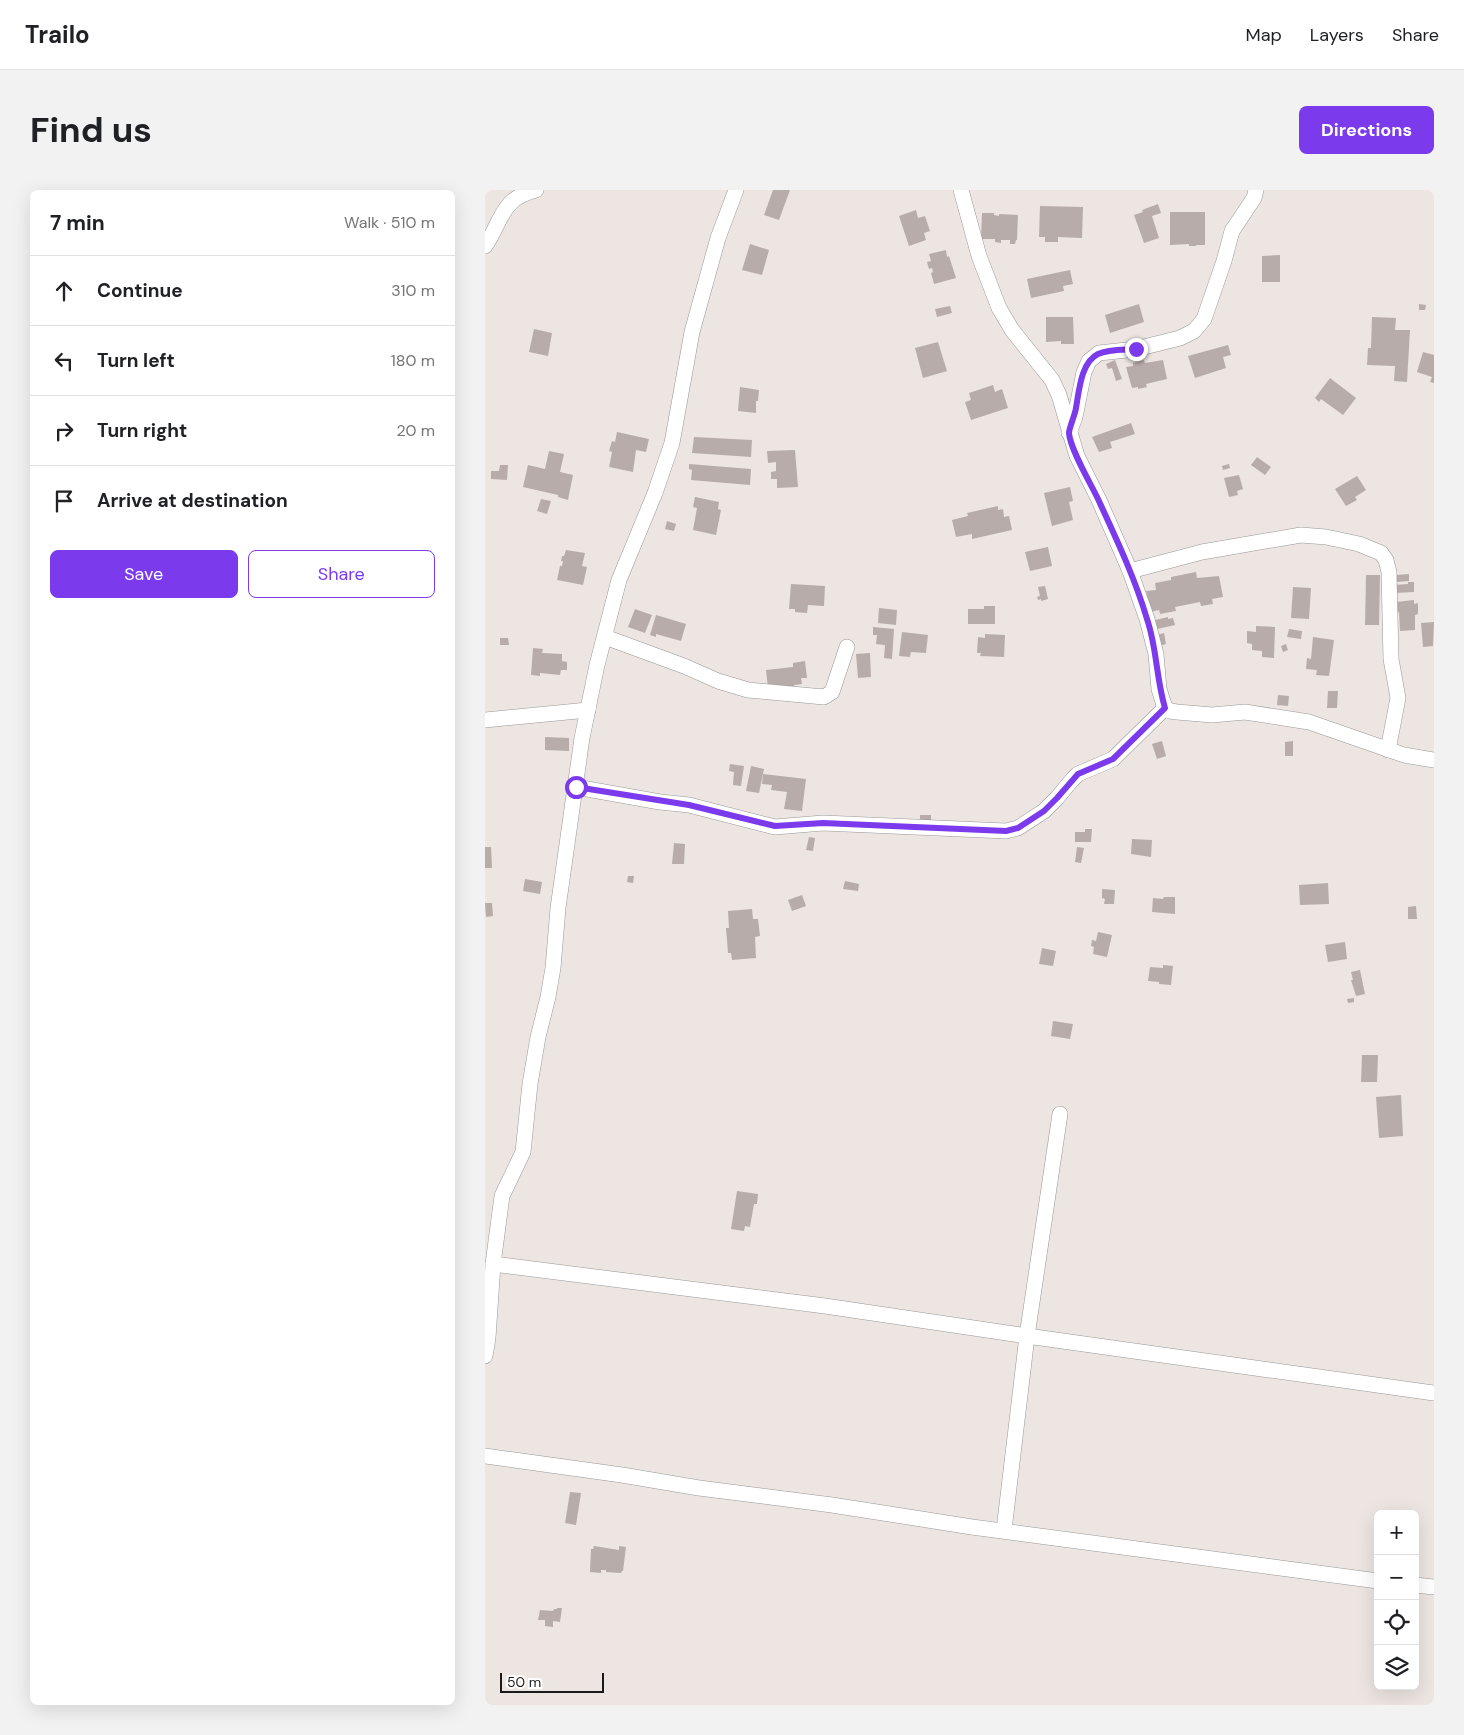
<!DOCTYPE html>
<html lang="en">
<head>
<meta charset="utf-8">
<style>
  :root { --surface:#fff; --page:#f2f2f2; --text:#202124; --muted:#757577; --line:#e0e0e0; --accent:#7c3aed }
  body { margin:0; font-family:"DM Sans",sans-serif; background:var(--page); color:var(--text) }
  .controls { position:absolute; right:15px; bottom:15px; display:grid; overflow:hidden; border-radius:8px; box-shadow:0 5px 20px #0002 }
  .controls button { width:45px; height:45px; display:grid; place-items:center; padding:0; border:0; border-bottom:1px solid var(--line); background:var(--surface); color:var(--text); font:25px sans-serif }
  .scale { position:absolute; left:15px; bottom:12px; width:104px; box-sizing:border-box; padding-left:5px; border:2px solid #1b1b1b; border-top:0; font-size:14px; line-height:18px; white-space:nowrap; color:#1b1b1b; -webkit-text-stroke:4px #fff; paint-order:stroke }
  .stop { position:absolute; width:15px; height:15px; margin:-11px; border:4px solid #7c3aed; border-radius:50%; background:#fff }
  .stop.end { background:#7c3aed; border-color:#fff; box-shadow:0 1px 5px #0008 }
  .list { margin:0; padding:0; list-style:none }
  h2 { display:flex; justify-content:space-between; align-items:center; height:65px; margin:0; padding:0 20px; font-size:21px }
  h2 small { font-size:16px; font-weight:400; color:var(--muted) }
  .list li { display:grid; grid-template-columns:32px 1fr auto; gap:15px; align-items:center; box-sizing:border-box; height:70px; padding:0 20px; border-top:1px solid var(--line) }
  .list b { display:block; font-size:19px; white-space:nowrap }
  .list em { font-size:16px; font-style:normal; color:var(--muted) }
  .actions { display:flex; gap:10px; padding:15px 20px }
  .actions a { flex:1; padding:11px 0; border:1px solid var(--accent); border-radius:8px; text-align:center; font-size:18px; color:var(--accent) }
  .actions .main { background:var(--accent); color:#fff }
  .icon { flex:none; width:28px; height:28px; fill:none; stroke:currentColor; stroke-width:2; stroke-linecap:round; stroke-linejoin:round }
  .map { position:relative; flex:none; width:949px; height:1515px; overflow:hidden; border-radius:8px }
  header { display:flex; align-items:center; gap:30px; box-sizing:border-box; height:70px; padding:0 25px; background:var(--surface); border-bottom:1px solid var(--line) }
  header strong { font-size:24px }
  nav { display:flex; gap:28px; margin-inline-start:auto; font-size:18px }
  .intro { display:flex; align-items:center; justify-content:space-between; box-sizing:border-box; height:120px; padding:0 30px }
  h1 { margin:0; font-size:35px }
  .button { padding:12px 22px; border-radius:8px; background:var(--accent); color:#fff; font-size:18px; font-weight:700 }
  main { display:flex; gap:30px; padding:0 30px }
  aside { flex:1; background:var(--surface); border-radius:8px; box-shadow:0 5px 20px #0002 }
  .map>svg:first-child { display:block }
</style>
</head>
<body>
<header>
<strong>Trailo</strong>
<nav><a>Map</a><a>Layers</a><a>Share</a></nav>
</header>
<div class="intro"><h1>Find us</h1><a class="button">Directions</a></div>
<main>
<aside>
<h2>7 min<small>Walk · 510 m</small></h2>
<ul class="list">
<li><svg class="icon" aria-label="ahead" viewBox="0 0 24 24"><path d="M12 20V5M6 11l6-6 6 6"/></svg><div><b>Continue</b></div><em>310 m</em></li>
<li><svg class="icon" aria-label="left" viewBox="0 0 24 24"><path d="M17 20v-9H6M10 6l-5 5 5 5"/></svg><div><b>Turn left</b></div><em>180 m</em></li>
<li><svg class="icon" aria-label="right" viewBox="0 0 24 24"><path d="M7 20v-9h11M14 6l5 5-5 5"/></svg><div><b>Turn right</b></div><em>20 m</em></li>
<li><svg class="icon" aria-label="arrive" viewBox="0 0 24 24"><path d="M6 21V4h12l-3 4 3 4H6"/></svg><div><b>Arrive at destination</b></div></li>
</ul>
<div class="actions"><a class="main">Save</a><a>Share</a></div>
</aside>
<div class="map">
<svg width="949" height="1515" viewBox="0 0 949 1515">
  <rect width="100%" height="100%" fill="#ece5e1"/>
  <g fill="#b8acab">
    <polygon points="288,0 305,0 294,30 279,25"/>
    <polygon points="673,14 676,23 667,26 674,48 659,53 649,25 658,22 657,20"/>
    <polygon points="555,16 598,17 597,48 573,47 573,52 560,52 560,47 554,47"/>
    <polygon points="431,20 433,28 440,26 445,41 439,43 441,50 424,56 414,26"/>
    <polygon points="685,22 720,22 720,55 711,55 711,56 704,56 704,54 685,55"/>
    <polygon points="497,23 509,23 509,25 514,26 514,24 533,25 532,50 531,50 530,54 525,54 525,50 516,50 516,53 510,52 510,49 496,49"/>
    <polygon points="265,54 284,60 277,85 257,80"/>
    <polygon points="461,60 462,67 464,66 471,88 449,94 446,83 448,82 447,78 444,79 442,72 446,71 444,64"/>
    <polygon points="795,65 795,92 777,92 777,66"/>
    <polygon points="585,80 588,94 578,96 579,101 546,108 542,89"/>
    <polygon points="654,114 659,132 625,143 620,125"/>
    <polygon points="934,114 941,115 940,120 934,120"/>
    <polygon points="465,116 467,123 452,127 450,119"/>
    <polygon points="561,127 588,127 589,154 576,154 576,151 561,152"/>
    <polygon points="887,127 911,128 910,140 925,140 922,192 909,191 910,176 882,175 883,158 886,158"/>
    <polygon points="49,139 67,143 63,166 44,162"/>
    <polygon points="453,152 462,181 438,188 430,158"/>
    <polygon points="743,155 746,165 738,167 741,178 710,188 703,166"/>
    <polygon points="938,162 949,165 949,193 945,192 947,187 932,182"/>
    <polygon points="630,170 637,189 631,191 627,178 623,179 621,174"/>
    <polygon points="659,170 660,173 678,170 682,189 661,194 662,197 653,199 653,197 647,198 641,177 648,176 648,173"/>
    <polygon points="845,188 871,208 858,225 836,209 834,212 830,208"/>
    <polygon points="508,195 510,202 517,199 523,218 486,230 480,212 486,210 484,203"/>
    <polygon points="255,197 274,200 273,211 271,211 271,223 253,221"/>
    <polygon points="646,233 650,244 625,252 627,258 614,262 607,247"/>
    <polygon points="132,242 164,249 161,262 151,260 148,282 124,277 127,262 124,261 127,251 130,252"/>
    <polygon points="209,247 267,250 266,267 207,263"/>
    <polygon points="310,260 313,297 292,298 292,289 286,289 286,282 291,281 291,272 283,273 282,261"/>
    <polygon points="64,261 79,264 75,282 88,285 83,310 73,307 73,305 38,297 43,275 60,279"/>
    <polygon points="772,267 786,277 780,285 766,275"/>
    <polygon points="204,274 266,279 265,295 206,290 207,280 204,279"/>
    <polygon points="744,274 745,278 738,280 737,276"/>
    <polygon points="15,275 23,275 22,290 6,289 6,281 14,281"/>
    <polygon points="754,285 758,299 752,301 753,305 744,307 739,288"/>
    <polygon points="872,286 881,300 870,307 872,310 861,316 850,299"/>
    <polygon points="585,297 588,311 584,312 588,330 567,336 559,303"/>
    <polygon points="210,307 234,312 233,319 236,320 231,345 208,340 212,318 208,317"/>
    <polygon points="56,309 66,311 62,324 52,321"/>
    <polygon points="513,316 513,320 518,319 519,327 524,326 527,340 487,349 487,344 471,347 467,330 483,326 482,323"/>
    <polygon points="182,331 191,334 189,341 180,339"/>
    <polygon points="563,357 567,376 545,381 540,362"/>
    <polygon points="81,360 100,363 97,376 102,377 98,395 72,390 75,376 77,376 78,371 76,371 77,366 79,366"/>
    <polygon points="711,382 712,388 734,386 738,407 727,409 728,414 716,416 715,412 690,417 691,421 675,424 674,420 665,422 661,401 671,400 670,393 686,390 686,387"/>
    <polygon points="924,384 924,391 911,392 911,385"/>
    <polygon points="881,385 895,385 894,435 880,435"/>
    <polygon points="923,392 929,392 929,402 910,403 910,395 923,394"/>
    <polygon points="306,394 340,396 339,416 323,415 322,423 310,422 310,419 304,419"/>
    <polygon points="560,396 563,409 556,411 556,409 553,410 552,407 555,406 553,397"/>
    <polygon points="808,397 826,398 824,429 806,428"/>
    <polygon points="929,410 929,414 933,413 933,424 930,425 930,440 915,441 914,422 912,423 911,412"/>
    <polygon points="499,416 510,416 510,434 483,434 483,419 499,419"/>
    <polygon points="394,418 412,420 411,435 393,433"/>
    <polygon points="150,419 167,425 160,443 143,437"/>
    <polygon points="171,425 201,434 196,451 171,444 171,447 165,445"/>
    <polygon points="683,427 683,429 688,428 690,435 668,440 666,431"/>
    <polygon points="949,432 948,456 938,457 936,433"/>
    <polygon points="771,436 790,437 789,468 777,467 777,461 767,460 767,454 762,453 762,441 771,442"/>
    <polygon points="388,437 409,439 407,469 399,468 400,455 391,454 392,445 388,445"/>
    <polygon points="804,439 817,441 816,449 802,447"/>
    <polygon points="417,442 443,445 441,463 426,462 425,467 414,466"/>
    <polygon points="679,443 681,454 674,456 672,445"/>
    <polygon points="500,444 520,445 519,467 495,466 496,463 492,463 493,447 500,448"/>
    <polygon points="828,447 849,450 844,486 831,485 832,480 821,479 822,468 826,469"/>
    <polygon points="15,448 23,448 24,455 15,455"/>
    <polygon points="801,454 803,460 798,462 796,456"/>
    <polygon points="48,458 58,459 57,463 77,464 77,471 82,472 82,480 76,480 75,485 55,483 55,486 46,485"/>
    <polygon points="385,463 386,487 373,488 371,464"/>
    <polygon points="320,471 322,488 316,488 317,494 309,495 310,499 283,498 281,480 308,477 308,473"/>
    <polygon points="843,501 853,501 852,518 842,518"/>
    <polygon points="793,505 804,506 803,516 792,515"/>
    <polygon points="60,547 84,548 84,561 60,560"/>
    <polygon points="677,551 681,566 672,569 667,554"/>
    <polygon points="808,551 808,566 800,566 800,552"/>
    <polygon points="245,574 259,576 256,596 248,595 249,582 244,581"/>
    <polygon points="266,576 279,579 274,603 261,601"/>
    <polygon points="278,584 321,589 317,621 299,619 302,602 286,600 287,595 277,594"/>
    <rect x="435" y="625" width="11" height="7"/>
    <polygon points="600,639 607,639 606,652 590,652 590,642 600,642"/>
    <polygon points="324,647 330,648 328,661 321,660"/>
    <polygon points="647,649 667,650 666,667 646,664"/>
    <polygon points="189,653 200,654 199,674 187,674"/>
    <polygon points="0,657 6,657 7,678 0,678"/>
    <polygon points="592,657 599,658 596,673 590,672"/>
    <polygon points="143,686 149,686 148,693 142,692"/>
    <polygon points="40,689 57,692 55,704 38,701"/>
    <polygon points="360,691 374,694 373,701 358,699"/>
    <polygon points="843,693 844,714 815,715 814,695"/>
    <polygon points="617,699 630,700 629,714 619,714 620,709 617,708"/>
    <polygon points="317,705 321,716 307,721 303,710"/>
    <polygon points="679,707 690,707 690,724 667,722 668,708 678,709"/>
    <polygon points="0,713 7,713 8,726 1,727"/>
    <polygon points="931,716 932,729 923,729 923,717"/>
    <polygon points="267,719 268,729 273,729 275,746 270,747 271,768 247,770 246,763 243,763 241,738 244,738 243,721"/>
    <polygon points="613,742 627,745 622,767 608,764 609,757 606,756 607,750 611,751"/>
    <polygon points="860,752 862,769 843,772 840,755"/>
    <polygon points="557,758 571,761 568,776 554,774"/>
    <polygon points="678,775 688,776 686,795 674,794 674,792 663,791 665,777 678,778"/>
    <polygon points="875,780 880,804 871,806 866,790 868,790 866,782"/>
    <polygon points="869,808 869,812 863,813 862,809"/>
    <polygon points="568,831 588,834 585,849 566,846"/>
    <polygon points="877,865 893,865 892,892 876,892"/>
    <polygon points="916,905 918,946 894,948 891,907"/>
    <polygon points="252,1001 273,1004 272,1014 269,1014 265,1037 260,1036 259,1041 246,1039"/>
    <polygon points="85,1302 96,1303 91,1335 80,1333"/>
    <polygon points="109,1356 134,1360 134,1356 141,1357 138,1381 137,1381 136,1383 121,1382 121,1380 116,1380 116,1383 105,1382 106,1359 108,1359"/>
    <polygon points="72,1418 77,1418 75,1432 68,1431 68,1437 60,1436 60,1430 53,1430 55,1420 68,1421 69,1419 72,1419"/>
  </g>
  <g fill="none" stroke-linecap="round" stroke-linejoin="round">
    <defs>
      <g id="minor">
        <polyline points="476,0 494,66 514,118 527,140 567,190 574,205 592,266 614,310 645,381 662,429 671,464 674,499 680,518 685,521 692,522 727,525 760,522 824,532 919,565 949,570"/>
        <path d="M0,56C18,30 15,9 51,0"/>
        <polyline points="584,243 590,227 599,182 604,171 614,163 651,159 695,148 709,141 719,129 739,71 747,41 769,8 771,0"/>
        <polyline points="645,381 717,362 816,345 841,347 874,354 896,363 901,370 904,382 906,469 913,508 903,560"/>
        <polyline points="120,447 199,476 233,491 263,500 339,507 347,502 362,457"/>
        <polyline points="0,530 103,520"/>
        <polyline points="91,597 175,612 204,615 290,637 338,633 521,641 533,638 559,621 572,608 587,590 593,584 628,569 680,518"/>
        <polyline points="8,1074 340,1116 542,1146 949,1203"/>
        <polyline points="0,1166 3,1148 8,1074 17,1006 38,962 45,894 53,847 63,807 68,778 73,718 97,548 112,475 134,390 170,303 187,253 207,142 233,48 251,0"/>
        <polyline points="0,1266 137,1285 214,1298 347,1315 487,1337 893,1391"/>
        <polyline points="519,1340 542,1146 575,924"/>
        <polyline points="930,1395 949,1397"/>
      </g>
    </defs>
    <use href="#minor" stroke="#989898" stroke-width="16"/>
    <use href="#minor" stroke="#fff" stroke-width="15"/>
  </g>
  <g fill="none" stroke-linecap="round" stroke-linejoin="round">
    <path stroke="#7c3aed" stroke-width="6" d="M91,597L204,615L290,636L338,633L521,641L533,638L559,621L572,608L593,584L628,569L680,518C671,488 672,458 662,429C650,388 631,348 613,309C606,294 585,259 584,243C584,238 590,225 591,218C594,201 596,172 613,164C624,159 640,160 651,159"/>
  </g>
</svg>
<div class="controls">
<button>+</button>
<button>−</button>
<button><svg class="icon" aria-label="locate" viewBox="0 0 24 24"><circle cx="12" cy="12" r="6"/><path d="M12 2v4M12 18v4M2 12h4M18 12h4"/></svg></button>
<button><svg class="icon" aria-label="layers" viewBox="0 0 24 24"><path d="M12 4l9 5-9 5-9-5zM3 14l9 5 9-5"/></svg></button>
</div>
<div class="scale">50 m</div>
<div class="stop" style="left:91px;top:597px"></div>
<div class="stop end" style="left:651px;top:159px"></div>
</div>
</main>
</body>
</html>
